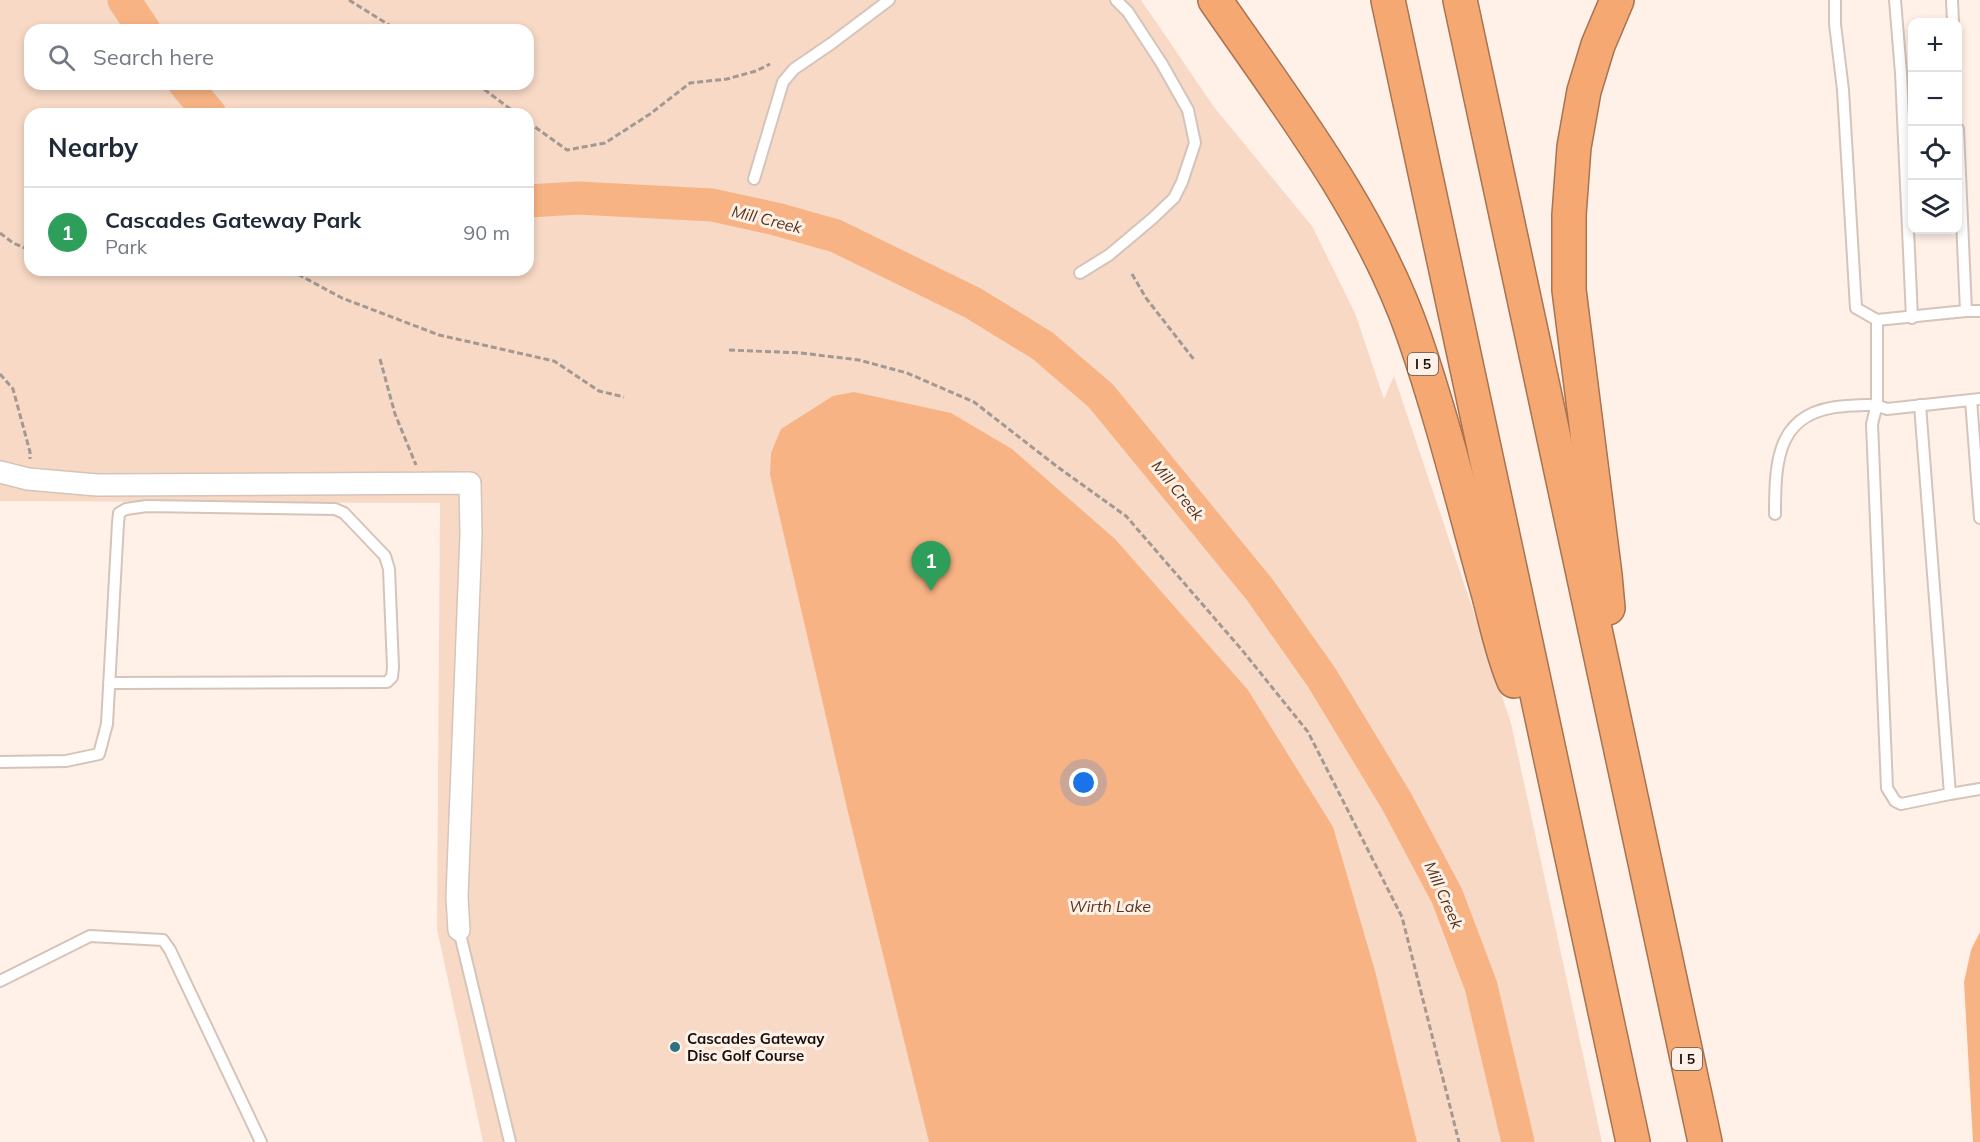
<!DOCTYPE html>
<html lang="en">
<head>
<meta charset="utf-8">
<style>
  :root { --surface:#fff; --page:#f6f6f7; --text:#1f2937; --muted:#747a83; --line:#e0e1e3; --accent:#1a73e8 }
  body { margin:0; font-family:Mulish,sans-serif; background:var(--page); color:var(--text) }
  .controls { position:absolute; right:18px; top:18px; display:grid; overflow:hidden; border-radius:12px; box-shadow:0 3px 9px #0003 }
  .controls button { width:54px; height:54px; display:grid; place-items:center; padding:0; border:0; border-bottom:2px solid var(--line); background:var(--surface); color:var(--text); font:30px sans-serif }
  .you { position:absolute; left:1084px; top:783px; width:21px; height:21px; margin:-15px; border:4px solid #fff; border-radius:50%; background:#1a73e8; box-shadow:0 0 0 9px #1a73e833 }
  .badge { display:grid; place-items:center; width:39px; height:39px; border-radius:50%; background:var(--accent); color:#fff; font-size:20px; font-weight:700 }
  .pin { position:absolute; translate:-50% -50px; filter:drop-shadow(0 2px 3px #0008) }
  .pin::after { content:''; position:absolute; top:32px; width:21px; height:18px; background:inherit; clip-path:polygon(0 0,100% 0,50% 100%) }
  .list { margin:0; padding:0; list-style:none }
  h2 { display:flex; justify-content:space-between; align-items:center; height:78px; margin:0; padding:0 24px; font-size:26px }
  h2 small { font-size:20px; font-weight:400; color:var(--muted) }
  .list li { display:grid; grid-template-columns:39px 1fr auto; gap:18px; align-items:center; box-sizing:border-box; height:90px; padding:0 24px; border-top:2px solid var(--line) }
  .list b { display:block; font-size:22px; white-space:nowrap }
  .list p { margin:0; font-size:20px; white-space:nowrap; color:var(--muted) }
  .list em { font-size:20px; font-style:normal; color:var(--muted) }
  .icon { flex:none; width:33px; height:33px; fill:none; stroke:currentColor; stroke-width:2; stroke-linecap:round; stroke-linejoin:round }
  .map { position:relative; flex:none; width:1980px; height:1142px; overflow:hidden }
  .search { position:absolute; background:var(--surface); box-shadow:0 3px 9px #0003; left:24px; top:24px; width:510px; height:66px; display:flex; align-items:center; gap:15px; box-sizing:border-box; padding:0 21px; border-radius:18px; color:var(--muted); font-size:22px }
  .panel { position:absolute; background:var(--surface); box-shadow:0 3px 9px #0003; left:24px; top:108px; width:510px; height:168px; border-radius:18px }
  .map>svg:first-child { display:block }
</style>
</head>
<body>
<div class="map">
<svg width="1980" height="1142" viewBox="0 0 1980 1142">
  <rect width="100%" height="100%" fill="#fff1e8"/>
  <path fill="#f7d9c6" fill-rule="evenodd" d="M0,0H1141L1214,107L1312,226L1355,313L1384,399L1394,376L1511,723L1602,1142H483L437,929L440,503L0,501ZM30,30H528V84H30ZM30,114H528V270H30Z"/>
  <g fill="#f8b384">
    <polygon points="854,392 951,413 1012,449 1115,539 1248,690 1333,827 1375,971 1417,1142 929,1142 848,812 770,475 771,453 781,429 833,396"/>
    <polygon points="1980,932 1980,1142 1973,1142 1964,982 1971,950"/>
  </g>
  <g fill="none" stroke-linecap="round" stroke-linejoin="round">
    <g stroke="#f8b384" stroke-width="33">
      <polyline points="124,0 144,30"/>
      <polyline points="185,84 210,114"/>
      <polyline points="528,201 578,198 712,205 776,219 836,236 973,303 1043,346 1101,396 1260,590 1322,678 1397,802 1447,896 1481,986 1518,1142"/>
    </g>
    <defs>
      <g id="lane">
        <polyline points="1835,0 1835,24 1843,90 1856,308 1877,320"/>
        <polyline points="1895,0 1901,73 1912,318"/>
        <polyline points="1952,0 1953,22"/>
        <polyline points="1958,129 1966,311"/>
        <polyline points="754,179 783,82 794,69 832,43 889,0"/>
        <polyline points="1080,273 1109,255 1153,218 1174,198 1182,182 1195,143 1188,110 1162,64 1128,12 1116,0"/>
        <polyline points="1971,400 1980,518"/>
        <polyline points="1920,405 1950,794 1980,789"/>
        <path d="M1775,514C1775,459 1777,410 1846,406C1860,405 1873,403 1887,409L1980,399"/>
        <polyline points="0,762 66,761 99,754 107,724 118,523 119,513 126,509 147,506 335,509 344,513 385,556 389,569 393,667 392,677 387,682 109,683"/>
        <polyline points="1950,794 1901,804 1895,801 1887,788 1872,424 1877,404 1877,320 1966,311 1980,311"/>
        <polyline points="459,930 510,1142"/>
        <polyline points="0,981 90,936 163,940 170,950 261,1142"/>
      </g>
      <polyline id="street" points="0,472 28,479 97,485 470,483 471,535 457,897 459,930"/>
      <g id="highway">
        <path d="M1215,0C1288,106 1371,212 1414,336C1442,417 1463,502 1486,585C1495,616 1501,651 1514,681"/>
        <polyline points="1388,0 1633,1142"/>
        <polyline points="1460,0 1705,1142"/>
        <polyline points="1608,608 1605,575 1569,290 1569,215 1574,147 1584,91 1598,45 1617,0"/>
      </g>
    </defs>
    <use href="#lane" stroke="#d4c4b9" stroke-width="14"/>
    <use href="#street" stroke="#d4c4b9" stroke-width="24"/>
    <use href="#highway" stroke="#a87350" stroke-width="36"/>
    <g stroke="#a39892" stroke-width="3" stroke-dasharray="6 3" stroke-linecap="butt">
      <polyline points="349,0 397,30"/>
      <polyline points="477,84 517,114"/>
      <polyline points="528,122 567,150 605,143 650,114 690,83 727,79 756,71 770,64"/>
      <polyline points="0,233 13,243 30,250"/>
      <polyline points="77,270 86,274 147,270"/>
      <polyline points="290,270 342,298 439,335 554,361 599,391 624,397"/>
      <polyline points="1132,274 1146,298 1195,361"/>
      <polyline points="729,350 801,353 859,360 907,373 974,402 1055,465 1126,516 1242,650 1308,732 1402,917 1459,1142"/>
      <polyline points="380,359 395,414 416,465"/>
      <polyline points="0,374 13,389 30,452 30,459"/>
    </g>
    <use href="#lane" stroke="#fff" stroke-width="10"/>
    <use href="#street" stroke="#fff" stroke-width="21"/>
    <use href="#highway" stroke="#f6a873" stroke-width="33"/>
  </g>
  <circle fill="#2c7280" stroke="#fff1e8" stroke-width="2" cx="675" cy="1047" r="6"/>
  <g text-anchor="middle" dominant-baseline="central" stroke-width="6" stroke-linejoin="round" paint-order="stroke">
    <g fill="#fff1e8" stroke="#5d544f" stroke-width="1.5">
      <rect x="1408" y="353" width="30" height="22" rx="4.5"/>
      <rect x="1672" y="1048" width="30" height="22" rx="4.5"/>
    </g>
    <g font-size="14" font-weight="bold" fill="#17110e">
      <text x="1423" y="364">I 5</text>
      <text x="1687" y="1059">I 5</text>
    </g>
    <g font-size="15" font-weight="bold" fill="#17110e" stroke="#fff1e8" text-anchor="start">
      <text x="687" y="1038">Cascades Gateway<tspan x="687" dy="17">Disc Golf Course</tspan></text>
    </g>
    <g font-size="16" font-style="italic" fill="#57341b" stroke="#fff1e8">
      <text transform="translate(767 219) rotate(14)">Mill Creek</text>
      <text transform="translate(1178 490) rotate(51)">Mill Creek</text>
      <text transform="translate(1444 895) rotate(66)">Mill Creek</text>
      <text x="1110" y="906">Wirth Lake</text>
    </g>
  </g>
</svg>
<div class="controls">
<button>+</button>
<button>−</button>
<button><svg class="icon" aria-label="locate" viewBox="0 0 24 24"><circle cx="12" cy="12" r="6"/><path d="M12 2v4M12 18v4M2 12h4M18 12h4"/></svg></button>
<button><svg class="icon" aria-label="layers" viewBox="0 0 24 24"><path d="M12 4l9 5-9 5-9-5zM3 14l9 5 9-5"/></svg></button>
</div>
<div class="you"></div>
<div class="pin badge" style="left:931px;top:591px;background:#2e9e5b">1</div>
<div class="search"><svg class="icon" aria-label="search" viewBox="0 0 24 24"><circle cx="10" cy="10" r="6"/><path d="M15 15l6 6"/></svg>Search here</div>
<section class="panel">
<h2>Nearby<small></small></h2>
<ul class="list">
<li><span class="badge" style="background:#2e9e5b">1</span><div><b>Cascades Gateway Park</b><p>Park</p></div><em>90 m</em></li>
</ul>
</section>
</div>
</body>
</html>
